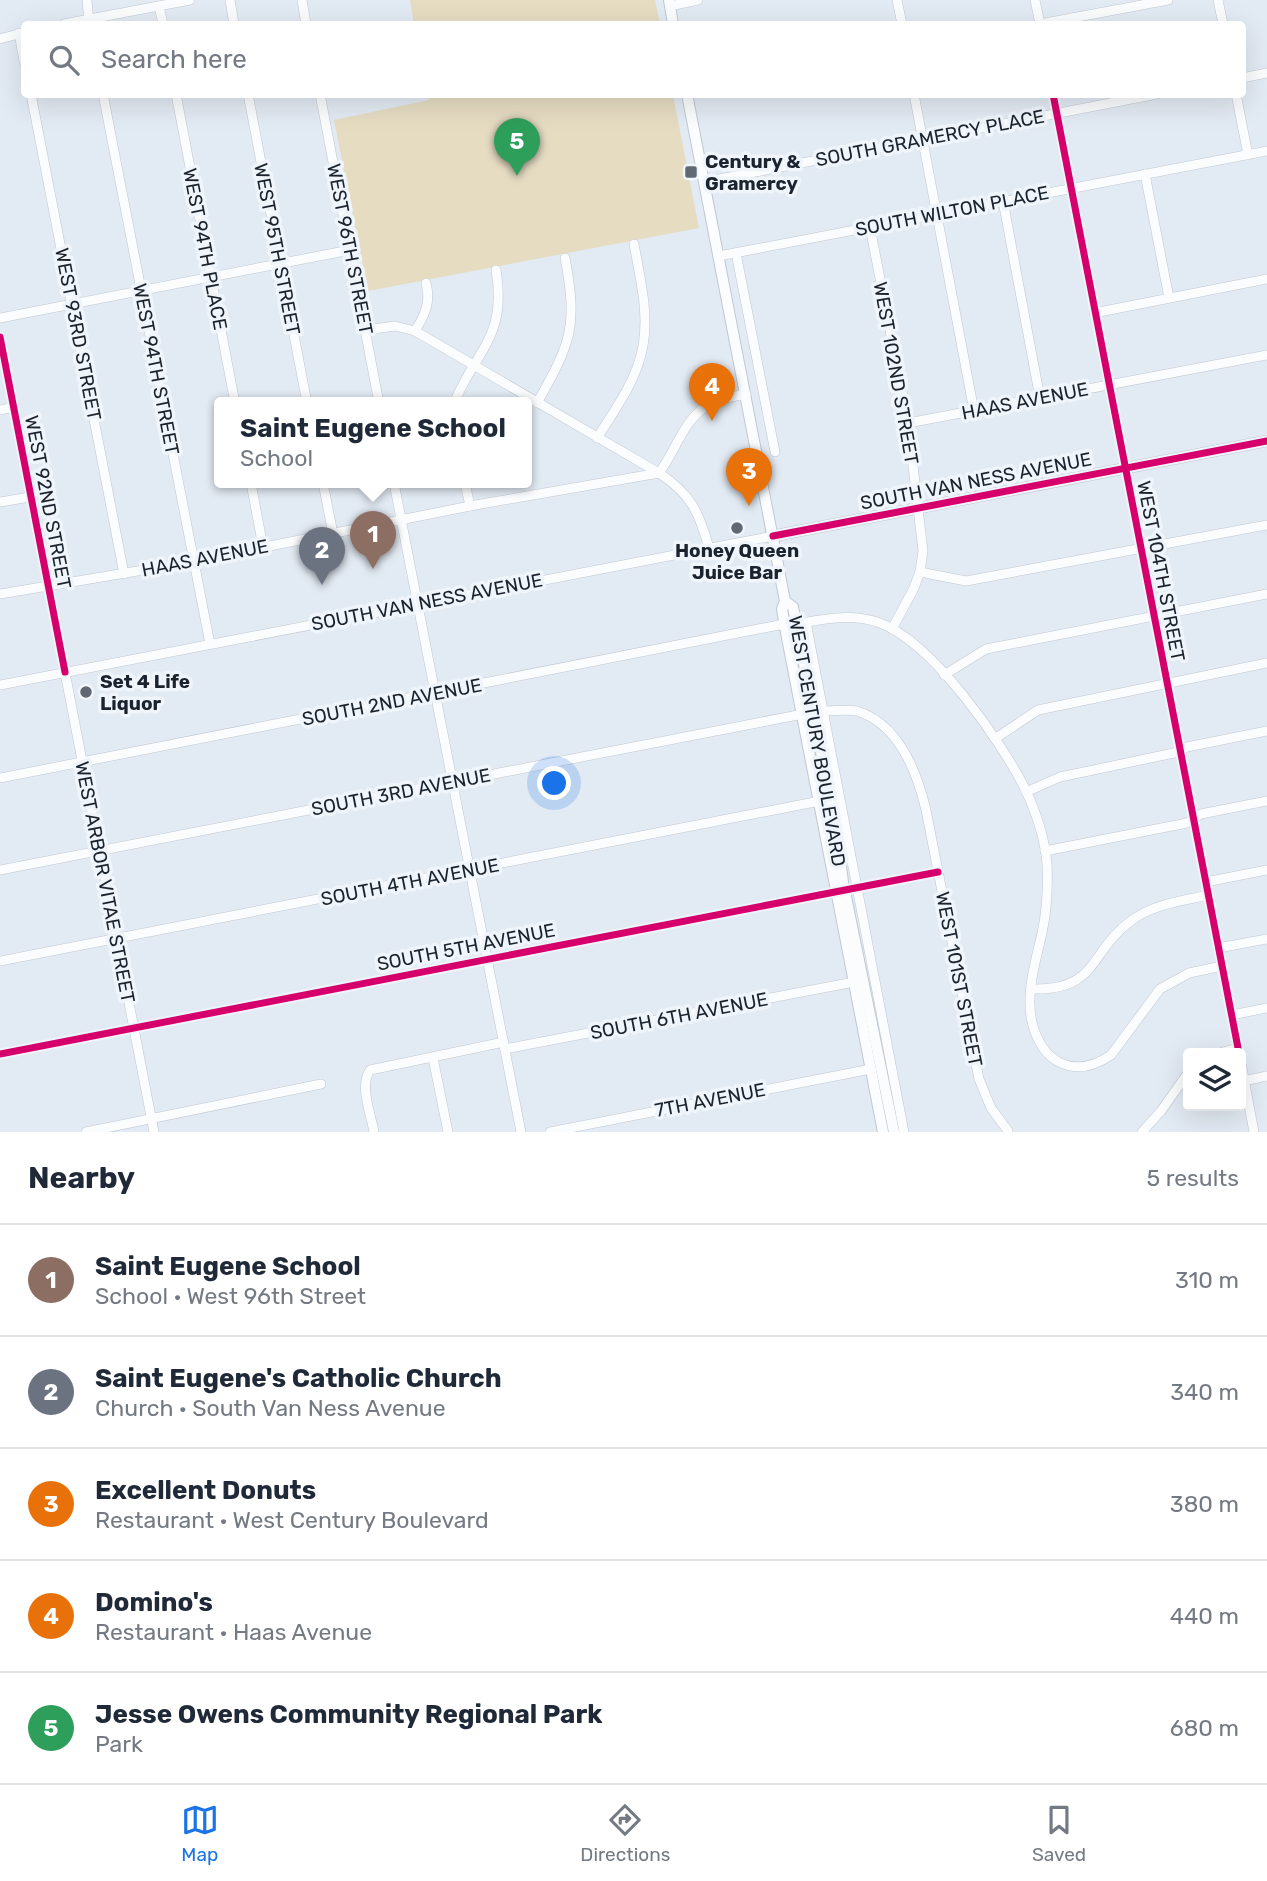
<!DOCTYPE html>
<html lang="en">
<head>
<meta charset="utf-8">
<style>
  :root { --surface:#fff; --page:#f2f2f3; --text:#1f2937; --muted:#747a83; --line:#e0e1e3; --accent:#1a73e8 }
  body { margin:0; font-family:Rubik,sans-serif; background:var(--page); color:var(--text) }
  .controls { position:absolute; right:21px; bottom:21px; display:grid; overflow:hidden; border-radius:7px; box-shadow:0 7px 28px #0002 }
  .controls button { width:63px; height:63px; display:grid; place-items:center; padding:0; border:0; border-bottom:2px solid var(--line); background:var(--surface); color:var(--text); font:35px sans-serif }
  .you { position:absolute; left:555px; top:784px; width:24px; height:24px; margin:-18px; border:5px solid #fff; border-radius:50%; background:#1a73e8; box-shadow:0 0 0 10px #1a73e833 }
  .badge { display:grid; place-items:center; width:46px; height:46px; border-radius:50%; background:var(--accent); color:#fff; font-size:23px; font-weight:700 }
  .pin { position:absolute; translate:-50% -58px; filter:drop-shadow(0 2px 4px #0008) }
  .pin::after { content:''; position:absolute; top:37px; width:24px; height:21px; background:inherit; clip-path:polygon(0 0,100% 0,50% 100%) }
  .popup { position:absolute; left:214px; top:397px; width:318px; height:91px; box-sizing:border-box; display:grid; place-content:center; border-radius:7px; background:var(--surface); filter:drop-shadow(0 2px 5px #0005); font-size:23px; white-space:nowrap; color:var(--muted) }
  .popup b { font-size:26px; color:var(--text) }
  .popup::after { content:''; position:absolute; left:50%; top:100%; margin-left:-14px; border:14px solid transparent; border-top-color:var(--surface) }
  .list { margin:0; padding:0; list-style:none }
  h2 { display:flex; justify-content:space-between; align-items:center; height:91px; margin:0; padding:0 28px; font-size:30px }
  h2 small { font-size:23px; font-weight:400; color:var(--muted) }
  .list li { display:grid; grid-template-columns:46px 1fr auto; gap:21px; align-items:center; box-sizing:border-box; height:112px; padding:0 28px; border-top:2px solid var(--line) }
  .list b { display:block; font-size:26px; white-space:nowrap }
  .list p { margin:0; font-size:23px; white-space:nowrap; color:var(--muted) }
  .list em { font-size:23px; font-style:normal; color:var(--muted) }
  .icon { flex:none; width:38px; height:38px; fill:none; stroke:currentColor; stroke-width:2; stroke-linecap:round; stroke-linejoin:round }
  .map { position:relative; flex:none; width:1267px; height:1132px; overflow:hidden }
  .search { position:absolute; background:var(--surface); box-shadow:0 7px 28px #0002; left:21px; right:21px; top:21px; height:77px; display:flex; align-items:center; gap:18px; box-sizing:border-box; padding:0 24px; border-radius:7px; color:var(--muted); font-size:26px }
  .sheet { height:651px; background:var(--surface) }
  nav { display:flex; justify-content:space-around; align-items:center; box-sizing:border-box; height:98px; border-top:2px solid var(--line); background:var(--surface); font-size:19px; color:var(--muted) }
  nav a { display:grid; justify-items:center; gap:4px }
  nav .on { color:var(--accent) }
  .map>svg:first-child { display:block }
</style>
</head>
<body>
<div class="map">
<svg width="1267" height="1132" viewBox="0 0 1267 1132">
  <rect width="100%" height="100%" fill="#e2eaf3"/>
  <g fill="#e5dcc2">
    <polygon points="410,0 655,0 660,24 414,24"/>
    <polygon points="428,95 673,95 699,228 368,291 334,120 429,100"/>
  </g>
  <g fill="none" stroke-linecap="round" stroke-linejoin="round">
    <defs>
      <g id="minor">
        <polyline points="87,0 89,23"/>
        <polyline points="230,0 234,24"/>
        <polyline points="302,0 306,24"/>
        <polyline points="897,0 902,24"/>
        <polyline points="1035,0 1040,24"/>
        <polyline points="1218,0 1223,24"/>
        <polyline points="159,6 163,24"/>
        <polyline points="670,6 698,0"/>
        <polyline points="64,24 190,0"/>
        <polyline points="1040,24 1168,0"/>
        <polyline points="19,33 24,61"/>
        <polyline points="0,39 22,33"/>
        <polyline points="1242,78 1267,73"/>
        <polyline points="31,94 124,574"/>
        <polyline points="103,94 210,644"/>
        <polyline points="176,94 235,403"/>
        <polyline points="248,94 307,403"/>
        <polyline points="320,94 379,403"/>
        <polyline points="914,94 974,411"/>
        <polyline points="1053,94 1239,1053"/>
        <polyline points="1236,94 1248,155"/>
        <polyline points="1145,174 1169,298"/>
        <polyline points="704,182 1157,94"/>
        <polyline points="1003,201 1040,398"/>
        <polyline points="870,227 908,423 923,551 920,572 913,590 892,629"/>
        <polyline points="736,253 775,452"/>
        <polyline points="719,256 1267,151"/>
        <polyline points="1094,313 1267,279"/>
        <polyline points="0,318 350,250"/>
        <path d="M366,330L395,326L415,331L659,473C691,494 699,512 709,548"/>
        <path d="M415,331C425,315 431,302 426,283"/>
        <polyline points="0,337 154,1132"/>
        <path d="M454,403C477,348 507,338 496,270"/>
        <path d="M537,403C571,343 578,327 565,258"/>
        <polyline points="0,410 14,407"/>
        <polyline points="908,423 1267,355"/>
        <path d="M597,438C615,410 637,380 643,346C649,312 640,278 634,244"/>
        <polyline points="251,483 263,547"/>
        <polyline points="323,483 333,534"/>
        <polyline points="394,483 521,1132"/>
        <polyline points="465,483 470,506"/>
        <polyline points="0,502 30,497"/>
        <polyline points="920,572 966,581 1267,525"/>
        <path d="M0,594L185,563L470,506L659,473C675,452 684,419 708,405C718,398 733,397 746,394"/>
        <polyline points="806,622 904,1132"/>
        <path d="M796,624C824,619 852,613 880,623C932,642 1004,744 1027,793C1037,815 1045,840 1047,864C1048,886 1047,907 1043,928C1037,958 1025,991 1032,1022C1042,1063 1074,1080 1111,1055L1160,989L1189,973L1222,966"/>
        <polyline points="944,675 986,649 1267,594"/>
        <polyline points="0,685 773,536"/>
        <path d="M824,711C835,711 847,709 857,711C899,724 917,772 926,810L979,1079L991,1108L1008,1131"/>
        <polyline points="996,738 1038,710 1267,663"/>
        <polyline points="0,778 784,624"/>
        <polyline points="1026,792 1060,777 1174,753 1187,747 1267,731"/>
        <polyline points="1045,851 1187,823 1201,814 1267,801"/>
        <polyline points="0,870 803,714"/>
        <polyline points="1206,882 1267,870"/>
        <polyline points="1218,948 1267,939"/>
        <polyline points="0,961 820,801"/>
        <path d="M1031,989C1099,991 1088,952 1132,920C1154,904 1182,901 1208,895"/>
        <polyline points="1232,1015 1267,1008"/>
        <polyline points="505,1049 854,982"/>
        <polyline points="1219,1053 1238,1048"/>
        <polyline points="0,1054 938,872"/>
        <polyline points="433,1058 448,1132"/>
        <polyline points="1241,1063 1254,1132"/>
        <polyline points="1244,1081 1267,1076"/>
        <polyline points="86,1132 321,1084"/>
        <path d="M374,1132C371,1114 359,1086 370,1070L504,1042"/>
        <polyline points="550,1132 871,1069"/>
        <polyline points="1142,1132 1161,1111 1188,1073"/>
      </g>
      <g id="major">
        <polyline points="669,0 673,24"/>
        <polyline points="687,94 785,601 782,609 787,638 883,1132"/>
        <polyline points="773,536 1267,441"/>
        <polyline points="785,601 793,607 837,834 843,882 894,1132"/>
      </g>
    </defs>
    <use href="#minor" stroke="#c0c8d2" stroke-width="10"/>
    <use href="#major" stroke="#c0c8d2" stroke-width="12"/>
    <use href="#minor" stroke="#fbfcfd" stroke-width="9"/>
    <use href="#major" stroke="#fbfcfd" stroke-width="10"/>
    <defs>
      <g id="cycleway">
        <polyline points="1053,94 1239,1053"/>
        <polyline points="0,337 65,672"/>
        <polyline points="773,536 1267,441"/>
        <polyline points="0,1054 938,872"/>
      </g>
    </defs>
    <use href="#cycleway" stroke="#f0f5fb" stroke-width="11"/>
    <use href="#cycleway" stroke="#d6006c" stroke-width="7"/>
  </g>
  <g fill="#606973" stroke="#f0f5fb" stroke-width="2.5">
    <rect x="684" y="165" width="14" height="14" rx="3.5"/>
    <circle cx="737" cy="528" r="7"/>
    <circle cx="86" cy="692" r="7"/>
  </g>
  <g text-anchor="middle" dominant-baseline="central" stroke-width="7" stroke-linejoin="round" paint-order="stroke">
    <g font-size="19" fill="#1a232e" stroke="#f0f5fb">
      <text transform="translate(930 138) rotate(-11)">SOUTH GRAMERCY PLACE</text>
      <text transform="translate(952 211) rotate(-11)">SOUTH WILTON PLACE</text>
      <text transform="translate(205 249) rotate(79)">WEST 94TH PLACE</text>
      <text transform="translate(277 249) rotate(79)">WEST 95TH STREET</text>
      <text transform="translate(350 249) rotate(79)">WEST 96TH STREET</text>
      <text transform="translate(78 334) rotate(79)">WEST 93RD STREET</text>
      <text transform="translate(156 369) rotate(79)">WEST 94TH STREET</text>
      <text transform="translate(896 373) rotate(80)">WEST 102ND STREET</text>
      <text transform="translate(1025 401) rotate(-11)">HAAS AVENUE</text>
      <text transform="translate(976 481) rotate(-11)">SOUTH VAN NESS AVENUE</text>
      <text transform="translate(48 502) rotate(79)">WEST 92ND STREET</text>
      <text transform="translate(205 558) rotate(-11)">HAAS AVENUE</text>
      <text transform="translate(1161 571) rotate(79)">WEST 104TH STREET</text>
      <text transform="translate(427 602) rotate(-11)">SOUTH VAN NESS AVENUE</text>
      <text transform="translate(392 702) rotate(-11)">SOUTH 2ND AVENUE</text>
      <text transform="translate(817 741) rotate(80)">WEST CENTURY BOULEVARD</text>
      <text transform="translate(401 792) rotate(-11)">SOUTH 3RD AVENUE</text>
      <text transform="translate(105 882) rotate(79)">WEST ARBOR VITAE STREET</text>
      <text transform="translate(410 882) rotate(-11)">SOUTH 4TH AVENUE</text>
      <text transform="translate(466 947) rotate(-11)">SOUTH 5TH AVENUE</text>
      <text transform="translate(959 979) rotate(79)">WEST 101ST STREET</text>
      <text transform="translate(679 1016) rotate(-11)">SOUTH 6TH AVENUE</text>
      <text transform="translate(710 1100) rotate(-11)">7TH AVENUE</text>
    </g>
    <g font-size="19" font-weight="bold" fill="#1a232e" stroke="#f0f5fb" text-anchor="start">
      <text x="705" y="161">Century &amp;<tspan x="705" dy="22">Gramercy</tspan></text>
      <text x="737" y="550" text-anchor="middle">Honey Queen<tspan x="737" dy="22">Juice Bar</tspan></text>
      <text x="100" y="681">Set 4 Life<tspan x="100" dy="22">Liquor</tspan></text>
    </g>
  </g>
</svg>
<div class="controls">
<button><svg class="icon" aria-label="layers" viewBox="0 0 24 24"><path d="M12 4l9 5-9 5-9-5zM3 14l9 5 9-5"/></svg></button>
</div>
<div class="you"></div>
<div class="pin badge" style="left:373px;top:569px;background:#8d6e63">1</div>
<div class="popup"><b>Saint Eugene School</b>School</div>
<div class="pin badge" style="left:322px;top:585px;background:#6b7280">2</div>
<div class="pin badge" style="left:749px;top:506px;background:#e8710a">3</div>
<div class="pin badge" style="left:712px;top:421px;background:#e8710a">4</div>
<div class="pin badge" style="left:517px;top:176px;background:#2e9e5b">5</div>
<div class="search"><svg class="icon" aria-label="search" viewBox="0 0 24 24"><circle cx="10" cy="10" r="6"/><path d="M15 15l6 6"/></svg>Search here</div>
</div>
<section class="sheet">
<h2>Nearby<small>5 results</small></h2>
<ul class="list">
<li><span class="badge" style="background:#8d6e63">1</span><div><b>Saint Eugene School</b><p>School · West 96th Street</p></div><em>310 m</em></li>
<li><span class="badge" style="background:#6b7280">2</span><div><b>Saint Eugene's Catholic Church</b><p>Church · South Van Ness Avenue</p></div><em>340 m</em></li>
<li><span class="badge" style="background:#e8710a">3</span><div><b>Excellent Donuts</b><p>Restaurant · West Century Boulevard</p></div><em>380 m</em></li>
<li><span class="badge" style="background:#e8710a">4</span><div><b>Domino's</b><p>Restaurant · Haas Avenue</p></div><em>440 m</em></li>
<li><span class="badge" style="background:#2e9e5b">5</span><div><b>Jesse Owens Community Regional Park</b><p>Park</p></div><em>680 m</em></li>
</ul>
</section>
<nav>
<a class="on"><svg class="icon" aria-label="map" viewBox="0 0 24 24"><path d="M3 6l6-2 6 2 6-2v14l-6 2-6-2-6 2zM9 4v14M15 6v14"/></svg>Map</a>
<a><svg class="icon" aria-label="directions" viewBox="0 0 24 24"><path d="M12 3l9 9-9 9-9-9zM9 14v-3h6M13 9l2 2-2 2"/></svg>Directions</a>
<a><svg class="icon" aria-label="saved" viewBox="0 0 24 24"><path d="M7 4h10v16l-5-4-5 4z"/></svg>Saved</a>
</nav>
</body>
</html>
